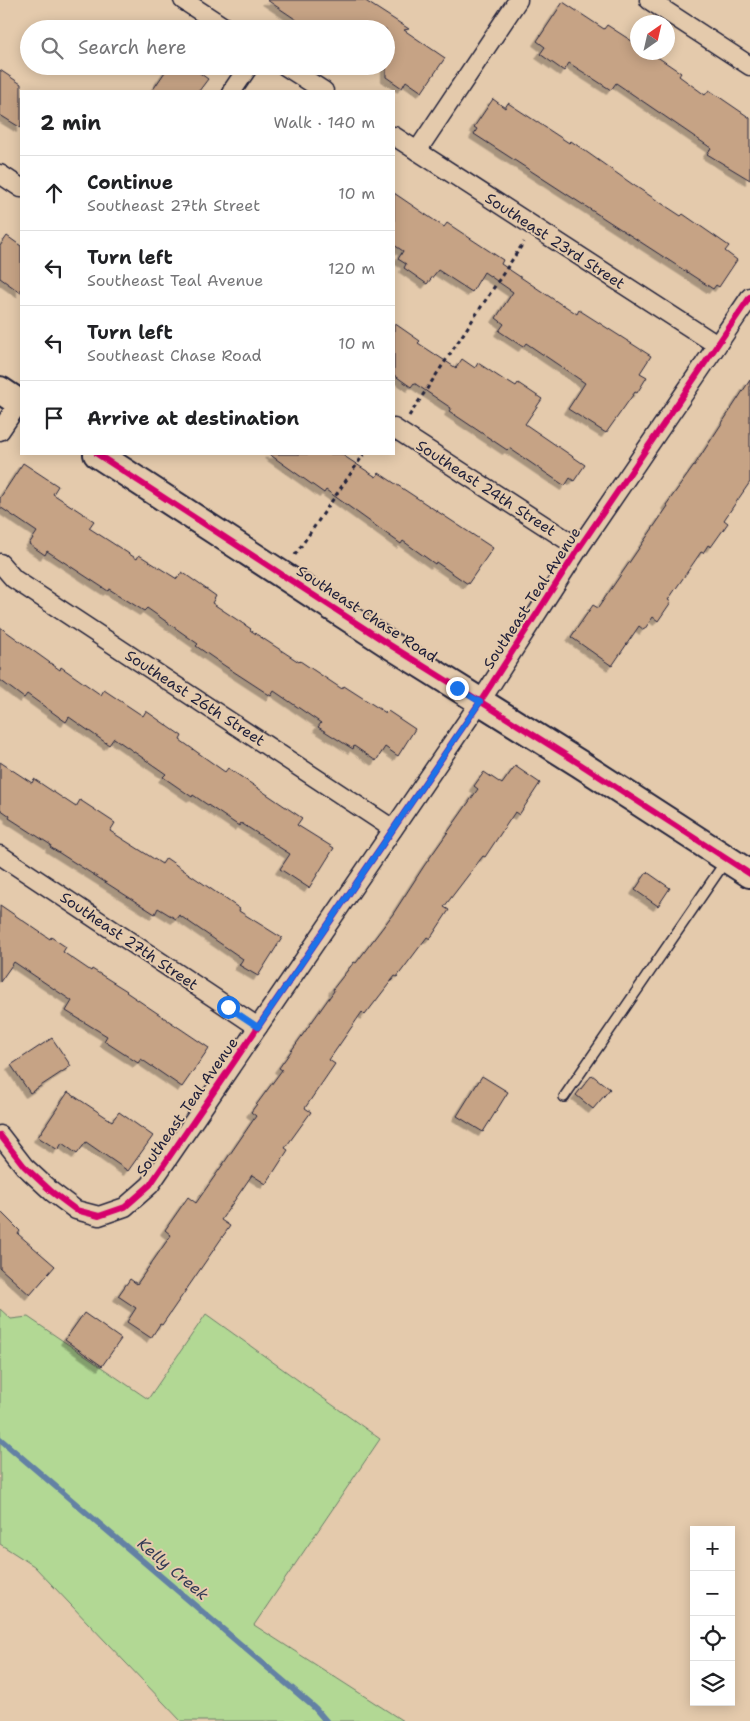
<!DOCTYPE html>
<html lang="en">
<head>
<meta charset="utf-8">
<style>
  :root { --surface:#fff; --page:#f6f6f6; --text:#202124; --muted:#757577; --line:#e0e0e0 }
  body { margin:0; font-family:"Shantell Sans",sans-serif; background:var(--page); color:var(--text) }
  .controls { position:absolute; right:15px; bottom:15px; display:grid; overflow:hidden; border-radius:0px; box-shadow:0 2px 12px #0003 }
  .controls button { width:45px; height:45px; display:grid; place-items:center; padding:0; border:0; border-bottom:1px solid var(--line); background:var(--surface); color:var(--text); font:25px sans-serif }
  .compass { position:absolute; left:630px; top:15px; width:45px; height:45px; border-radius:50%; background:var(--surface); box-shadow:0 2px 12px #0003; rotate:34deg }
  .stop { position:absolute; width:15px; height:15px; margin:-11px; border:4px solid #1a73e8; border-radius:50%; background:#fff }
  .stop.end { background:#1a73e8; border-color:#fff; box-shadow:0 1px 5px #0008 }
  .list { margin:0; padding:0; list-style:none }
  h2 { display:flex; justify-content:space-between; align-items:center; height:65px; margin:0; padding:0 20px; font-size:21px }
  h2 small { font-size:16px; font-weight:400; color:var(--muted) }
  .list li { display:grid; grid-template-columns:32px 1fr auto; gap:15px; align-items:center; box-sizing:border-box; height:75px; padding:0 20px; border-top:1px solid var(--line) }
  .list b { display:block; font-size:19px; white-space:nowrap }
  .list p { margin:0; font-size:16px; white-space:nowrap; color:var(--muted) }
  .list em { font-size:16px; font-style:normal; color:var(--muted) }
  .icon { flex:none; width:28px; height:28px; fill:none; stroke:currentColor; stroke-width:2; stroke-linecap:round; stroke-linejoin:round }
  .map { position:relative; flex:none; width:750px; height:1721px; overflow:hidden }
  .search { position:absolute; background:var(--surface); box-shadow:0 2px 12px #0003; left:20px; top:20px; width:375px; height:55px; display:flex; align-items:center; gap:12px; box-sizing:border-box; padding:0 18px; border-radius:28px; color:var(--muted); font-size:19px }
  .panel { position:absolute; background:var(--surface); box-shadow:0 2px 12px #0003; left:20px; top:90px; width:375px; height:365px; border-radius:0px }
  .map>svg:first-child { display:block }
</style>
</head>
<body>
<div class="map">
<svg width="750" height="1721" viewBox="0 0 750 1721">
  <defs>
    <filter id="shadow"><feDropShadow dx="-4.5" dy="4.5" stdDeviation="0" flood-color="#0004"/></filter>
  </defs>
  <rect width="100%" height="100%" fill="#e4caac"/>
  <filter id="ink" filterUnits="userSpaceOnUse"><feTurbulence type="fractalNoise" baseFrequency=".02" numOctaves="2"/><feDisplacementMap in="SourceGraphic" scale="10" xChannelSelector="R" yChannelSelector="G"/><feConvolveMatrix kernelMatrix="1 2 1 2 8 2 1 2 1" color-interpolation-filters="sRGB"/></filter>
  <g filter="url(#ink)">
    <polygon fill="#b2d894" stroke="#6a7d68" points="0,1309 11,1319 28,1317 148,1399 206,1314 380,1439 254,1625 403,1721 181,1721 34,1566 0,1544"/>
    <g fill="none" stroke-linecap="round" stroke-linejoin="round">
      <polyline stroke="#6381a4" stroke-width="6" points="0,1439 315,1708 326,1721"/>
    </g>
    <g fill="#c6a385" stroke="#22223b" filter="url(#shadow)">
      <polygon points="267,0 364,0 409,29 404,30 445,58 422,92 406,81 402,88 386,77 386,29 310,29"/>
      <polygon points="563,2 604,29 607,25 638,45 638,52 650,52 653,54 681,73 679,76 705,95 709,90 750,118 750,180 707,154 711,148 616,83 611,90 569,63 564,71 540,54 545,47 537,41"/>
      <polygon points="169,66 190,66 208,79 199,91 152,91"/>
      <polygon points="0,70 21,84 21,128 0,115"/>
      <polygon points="493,99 505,108 508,103 569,143 571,141 632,184 681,216 683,214 729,246 725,251 737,260 719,287 716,285 713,289 474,134 477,129 474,127"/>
      <polygon points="394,193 444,227 447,223 503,260 501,264 562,305 562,304 577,314 579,310 651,356 640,373 647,377 637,393 635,392 606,433 568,409 585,383 526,343 523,347 499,331 504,324 496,318 513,292 484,272 472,292 438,270 427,284 404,268 406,264 398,259 403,251 394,245"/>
      <polygon points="7,236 21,246 21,293 0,278 0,246"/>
      <polygon points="394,323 420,341 418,343 456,368 462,359 475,368 478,363 507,382 508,381 516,386 518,383 542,399 525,424 585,465 574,481 570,478 565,486 509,448 507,450 449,411 451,408 414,383 411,387 394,375"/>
      <polygon points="750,380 750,482 724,520 728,523 711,547 708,545 703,553 701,552 668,600 671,602 658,621 653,617 644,630 639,626 612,666 571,637 593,605 598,608 668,506 666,505 696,463"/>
      <polygon points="269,454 341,454 376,477 379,473 493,548 468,584 436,562 435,564 403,541 401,544 326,490 324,493"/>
      <polygon points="23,463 58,486 53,494 94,521 89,528 137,559 139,555 177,579 182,572 216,596 212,603 251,629 250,630 299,662 300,661 342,689 344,686 386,713 388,711 415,729 398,756 385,747 376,761 354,746 353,749 318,727 321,723 274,691 271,696 225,666 196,646 198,644 147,608 144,611 109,589 108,591 47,551 45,555 29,544 37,532 0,507 0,498"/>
      <polygon points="0,627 60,670 61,667 101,695 104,690 143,716 146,711 182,736 180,740 225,772 228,768 302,818 297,825 334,848 309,888 280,869 290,854 241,823 239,826 193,795 192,797 163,777 166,774 114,738 109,745 69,717 66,722 27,694 24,698 0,680"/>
      <polygon points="0,762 32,783 34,779 76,807 80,800 115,823 110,831 162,864 166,858 240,909 239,911 282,938 258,976 239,965 243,959 179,915 176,919 158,908 155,914 50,847 51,845 9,818 10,816 0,809"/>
      <polygon points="515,766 540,783 519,815 515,812 485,857 483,856 444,907 449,910 430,939 427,937 397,977 395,976 365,1015 362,1012 329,1060 335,1064 305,1108 311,1112 285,1148 288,1150 266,1184 252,1175 221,1220 230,1226 162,1325 160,1324 151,1338 127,1322 136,1308 118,1296 130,1279 137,1284 171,1235 165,1230 188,1197 196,1203 226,1160 256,1116 251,1112 282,1070 279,1068 334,991 333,989 354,962 356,963 393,914 424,866 478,789 474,786 484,772 502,784"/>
      <polygon points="647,872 670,888 658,906 635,890"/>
      <polygon points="0,905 50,939 51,937 66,947 63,952 91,971 92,969 127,991 126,992 209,1048 182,1087 141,1059 138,1063 104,1041 107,1036 66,1011 72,1001 14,962 0,982"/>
      <polygon points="52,1038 71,1066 30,1093 11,1065"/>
      <polygon points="592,1075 610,1089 593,1109 576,1095"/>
      <polygon points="482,1076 508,1092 483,1132 457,1116"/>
      <polygon points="68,1092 112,1121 119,1112 153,1136 128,1171 86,1142 77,1154 62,1143 58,1150 38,1137"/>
      <polygon points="0,1211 20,1231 18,1234 55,1266 30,1295 0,1268"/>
      <polygon points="84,1313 121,1339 102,1366 65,1340"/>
    </g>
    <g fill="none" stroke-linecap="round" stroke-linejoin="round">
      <defs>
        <polyline id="lane" points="564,1097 725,862"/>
        <g id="street">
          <polyline points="183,0 227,29"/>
          <polyline points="649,0 750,66"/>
          <polyline points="285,66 324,91"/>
          <polyline points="232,91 249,66"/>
          <polyline points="394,136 717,345"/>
          <polyline points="417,151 518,0"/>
          <polyline points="0,174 21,188"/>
          <polyline points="394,428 579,548"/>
          <polyline points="0,431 21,400"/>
          <polyline points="0,563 14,579 393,829"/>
          <polyline points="0,855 258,1027"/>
          <polyline points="0,1135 24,1166 52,1192 76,1210 99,1216 125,1207 150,1185 480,702 579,548 750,297"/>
        </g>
        <g id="secondary">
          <polyline points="0,390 21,404"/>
          <polyline points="97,454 390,645 580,764 750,874"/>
        </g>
      </defs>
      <use href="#lane" stroke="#22223b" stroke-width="12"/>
      <use href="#street" stroke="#22223b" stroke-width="21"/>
      <use href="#secondary" stroke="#22223b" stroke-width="30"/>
      <g stroke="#22223b" stroke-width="3" stroke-dasharray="4 4" stroke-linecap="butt">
        <polyline points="409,416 524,242"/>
        <polyline points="295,555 364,454"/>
      </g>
      <use href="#lane" stroke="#e4caac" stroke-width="9"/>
      <use href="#street" stroke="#e4caac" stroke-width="18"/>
      <use href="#secondary" stroke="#e4caac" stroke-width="26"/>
      <defs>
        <g id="cycleway">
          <polyline points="97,454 390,645 580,764 750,874"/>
          <polyline points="0,1135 24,1166 52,1192 76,1210 99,1216 125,1207 150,1185 480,702 579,548 750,297"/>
        </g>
      </defs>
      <use href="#cycleway" stroke="#e4caac" stroke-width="9"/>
      <use href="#cycleway" stroke="#d6006c" stroke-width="6"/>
    </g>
  </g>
  <g fill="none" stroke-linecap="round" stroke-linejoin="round" filter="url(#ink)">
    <polyline stroke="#1a73e8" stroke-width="6" points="228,1007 258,1027 480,702 457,688"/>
  </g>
  <g text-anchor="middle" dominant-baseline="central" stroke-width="4" stroke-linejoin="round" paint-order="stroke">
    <g font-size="15" fill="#22223b" stroke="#e4caac">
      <text transform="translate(555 241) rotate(33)">Southeast 23rd Street</text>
      <text transform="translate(486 488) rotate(33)">Southeast 24th Street</text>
      <text transform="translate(532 598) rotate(-57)">Southeast Teal Avenue</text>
      <text transform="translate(367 614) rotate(33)">Southeast Chase Road</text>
      <text transform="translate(195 698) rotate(33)">Southeast 26th Street</text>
      <text transform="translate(129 941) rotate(34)">Southeast 27th Street</text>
      <text transform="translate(187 1107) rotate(-55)">Southeast Teal Avenue</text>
    </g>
    <g font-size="16" font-style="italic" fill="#323a55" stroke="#e4caac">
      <text transform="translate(173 1569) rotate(40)">Kelly Creek</text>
    </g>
  </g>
</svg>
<div class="controls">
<button>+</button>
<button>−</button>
<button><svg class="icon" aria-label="locate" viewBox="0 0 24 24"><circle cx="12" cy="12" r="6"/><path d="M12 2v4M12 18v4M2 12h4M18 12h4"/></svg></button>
<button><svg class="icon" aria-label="layers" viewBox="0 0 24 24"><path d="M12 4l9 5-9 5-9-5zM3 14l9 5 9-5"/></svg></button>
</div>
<svg class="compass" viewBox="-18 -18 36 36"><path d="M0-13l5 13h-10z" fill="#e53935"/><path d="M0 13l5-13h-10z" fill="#757577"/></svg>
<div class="stop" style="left:228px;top:1007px"></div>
<div class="stop end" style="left:457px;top:688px"></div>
<div class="search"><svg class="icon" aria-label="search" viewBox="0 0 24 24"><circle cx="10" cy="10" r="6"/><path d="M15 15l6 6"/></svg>Search here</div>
<section class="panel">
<h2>2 min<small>Walk · 140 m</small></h2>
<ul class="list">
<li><svg class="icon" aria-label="ahead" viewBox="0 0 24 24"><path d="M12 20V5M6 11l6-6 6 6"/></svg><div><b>Continue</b><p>Southeast 27th Street</p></div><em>10 m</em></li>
<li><svg class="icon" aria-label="left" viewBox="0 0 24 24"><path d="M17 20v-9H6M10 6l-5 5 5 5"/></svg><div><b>Turn left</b><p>Southeast Teal Avenue</p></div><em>120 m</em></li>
<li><svg class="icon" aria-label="left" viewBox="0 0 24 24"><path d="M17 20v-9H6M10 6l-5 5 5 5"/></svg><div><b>Turn left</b><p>Southeast Chase Road</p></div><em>10 m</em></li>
<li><svg class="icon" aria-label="arrive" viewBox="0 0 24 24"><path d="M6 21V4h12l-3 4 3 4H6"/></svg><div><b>Arrive at destination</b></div></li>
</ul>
</section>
</div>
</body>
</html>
